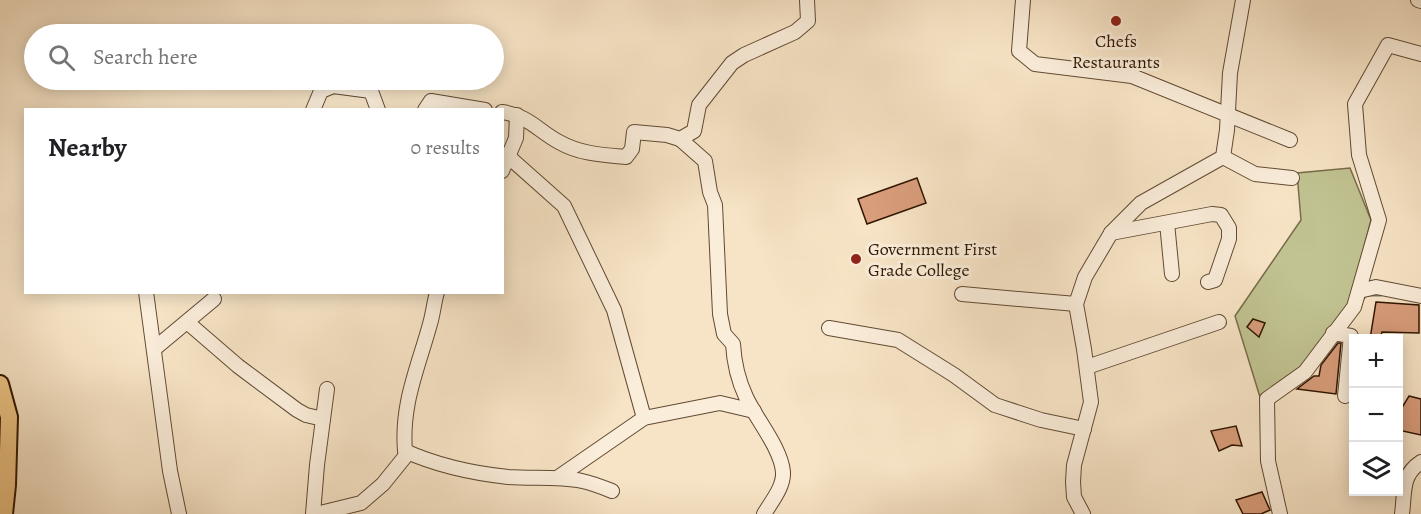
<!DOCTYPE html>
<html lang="en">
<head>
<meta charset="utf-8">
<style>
  :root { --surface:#fff; --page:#f6f6f6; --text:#202124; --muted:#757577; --line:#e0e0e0 }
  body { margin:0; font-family:Alegreya,serif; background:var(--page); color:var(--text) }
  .controls { position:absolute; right:18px; bottom:18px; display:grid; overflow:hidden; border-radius:0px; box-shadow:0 3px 15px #0003 }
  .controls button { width:54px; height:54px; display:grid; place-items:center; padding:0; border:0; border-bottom:2px solid var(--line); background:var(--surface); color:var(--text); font:30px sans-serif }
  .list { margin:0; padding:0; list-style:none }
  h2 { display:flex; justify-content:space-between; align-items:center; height:78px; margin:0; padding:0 24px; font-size:26px }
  h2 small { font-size:20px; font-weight:400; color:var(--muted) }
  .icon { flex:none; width:33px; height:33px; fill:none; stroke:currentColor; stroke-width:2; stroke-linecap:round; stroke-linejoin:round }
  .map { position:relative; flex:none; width:1421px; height:514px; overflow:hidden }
  .search { position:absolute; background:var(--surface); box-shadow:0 3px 15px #0003; left:24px; top:24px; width:480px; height:66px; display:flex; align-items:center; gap:15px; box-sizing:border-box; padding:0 21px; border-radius:33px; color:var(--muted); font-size:22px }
  .panel { position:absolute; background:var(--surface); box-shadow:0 3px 15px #0003; left:24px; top:108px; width:480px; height:186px; border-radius:0px }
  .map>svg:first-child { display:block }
</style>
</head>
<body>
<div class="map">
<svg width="1421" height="514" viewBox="0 0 1421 514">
  <rect width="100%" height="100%" fill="#f7e4c6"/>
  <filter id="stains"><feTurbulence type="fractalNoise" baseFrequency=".00333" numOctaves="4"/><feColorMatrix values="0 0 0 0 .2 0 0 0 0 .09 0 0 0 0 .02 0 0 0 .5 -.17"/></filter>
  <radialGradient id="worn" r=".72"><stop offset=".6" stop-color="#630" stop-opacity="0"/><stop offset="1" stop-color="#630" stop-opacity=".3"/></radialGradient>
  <polygon fill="#c1c392" stroke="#786c49" stroke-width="1.5" points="1350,168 1371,220 1349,305 1295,375 1260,397 1235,316 1301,220 1297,173"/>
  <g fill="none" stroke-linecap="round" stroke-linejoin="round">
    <polyline stroke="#727b6f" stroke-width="3" points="1361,302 1366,295 1381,295"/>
  </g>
  <g fill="#d89d7b" stroke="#301600" stroke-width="1.5">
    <polygon points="917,178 926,203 867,224 858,199"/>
    <polygon points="1376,302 1419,305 1419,333 1382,332 1380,339 1370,339"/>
    <polygon points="1253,319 1265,323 1259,337 1247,327"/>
    <polygon points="1338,343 1341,343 1336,394 1297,389 1314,376 1319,376 1321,365"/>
    <polygon points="1409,396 1421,399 1421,435 1398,430 1398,414"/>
    <polygon points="1236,426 1242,446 1232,445 1219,451 1211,431"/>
    <polygon points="1262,492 1270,510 1261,514 1243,514 1236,500"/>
  </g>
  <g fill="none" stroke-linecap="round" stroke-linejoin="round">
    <defs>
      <g id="minor">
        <polyline points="1023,0 1019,51 1035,64 1132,76 1290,140"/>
        <polyline points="1418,0 1421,1"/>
        <polyline points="313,110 321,91 333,86 371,91 378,110"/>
        <polyline points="425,110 431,101 485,110"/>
        <path d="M502,112C529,116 537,130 559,142C580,154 603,155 626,157L632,149L634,132L667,135L680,139L694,131L699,105L732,63L744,55L795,32L808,21L807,0"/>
        <path d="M680,139L705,161L710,192L715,205L720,314L724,334L733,344C734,362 738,380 746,397C756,419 781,448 783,472C784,487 771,502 764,514"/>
        <polyline points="1223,157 1255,174 1292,178"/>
        <polyline points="510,158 564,206 614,310 644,418"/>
        <polyline points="502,171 516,138 517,115"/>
        <polyline points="1167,223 1172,274"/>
        <polyline points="1111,233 1212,214 1221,215 1229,228 1229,239 1215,280 1208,282"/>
        <polyline points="1359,291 1376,287 1421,296"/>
        <polyline points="146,292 170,471 179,514"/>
        <path d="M437,292C434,303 433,314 430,324C418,368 401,404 405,451C438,466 471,473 508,477C532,479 557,476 582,481C592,483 602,487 612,491"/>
        <polyline points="962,294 1076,304"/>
        <polyline points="187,322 238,366 297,410 306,415 323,419"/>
        <polyline points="829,328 898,340 954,375 995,405 1041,420 1084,429"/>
        <polyline points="1333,333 1351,336 1345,396"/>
        <polyline points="154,349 214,299"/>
        <polyline points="1087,367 1219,322"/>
        <polyline points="557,478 644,418 720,403 754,411"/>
        <polyline points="313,514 317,465 327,389"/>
        <polyline points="316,514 361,503 383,484 408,453"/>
        <polyline points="1083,514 1074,497 1073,482 1074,465 1091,402 1084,349 1076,304 1085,277 1111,233 1141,203 1223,157 1227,130 1230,73 1243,0"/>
        <polyline points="1280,514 1268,461 1267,399 1305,372 1354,307 1379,220 1359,155 1355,104 1388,45 1421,54"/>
        <path d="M1402,514C1405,492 1401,475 1421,462"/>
      </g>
      <polyline id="major" points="0,384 9,417 7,485 4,514"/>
    </defs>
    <use href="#minor" stroke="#624a32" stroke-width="16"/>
    <use href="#major" stroke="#301600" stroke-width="20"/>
    <use href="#minor" stroke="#faedda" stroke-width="14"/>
    <use href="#major" stroke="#ecc283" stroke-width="16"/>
  </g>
  <g fill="#8f2418" stroke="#faedda" stroke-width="2">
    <circle cx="1116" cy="21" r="6"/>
    <circle cx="856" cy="259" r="6"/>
  </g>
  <g text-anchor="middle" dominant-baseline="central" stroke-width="6" stroke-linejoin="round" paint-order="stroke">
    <g font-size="18" fill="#301600" stroke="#faedda">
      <text x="1116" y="41">Chefs<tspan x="1116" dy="21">Restaurants</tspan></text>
      <text x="868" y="249" text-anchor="start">Government First<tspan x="868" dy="21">Grade College</tspan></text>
    </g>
  </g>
  <rect width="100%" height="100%" filter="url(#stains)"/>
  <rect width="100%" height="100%" fill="url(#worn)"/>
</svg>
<div class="controls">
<button>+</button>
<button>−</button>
<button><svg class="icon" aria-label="layers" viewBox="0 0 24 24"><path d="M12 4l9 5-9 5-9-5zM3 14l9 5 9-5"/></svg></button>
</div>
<div class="search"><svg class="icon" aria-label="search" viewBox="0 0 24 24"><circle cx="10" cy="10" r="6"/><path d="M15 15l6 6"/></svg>Search here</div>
<section class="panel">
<h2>Nearby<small>0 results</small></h2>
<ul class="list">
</ul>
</section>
</div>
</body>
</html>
